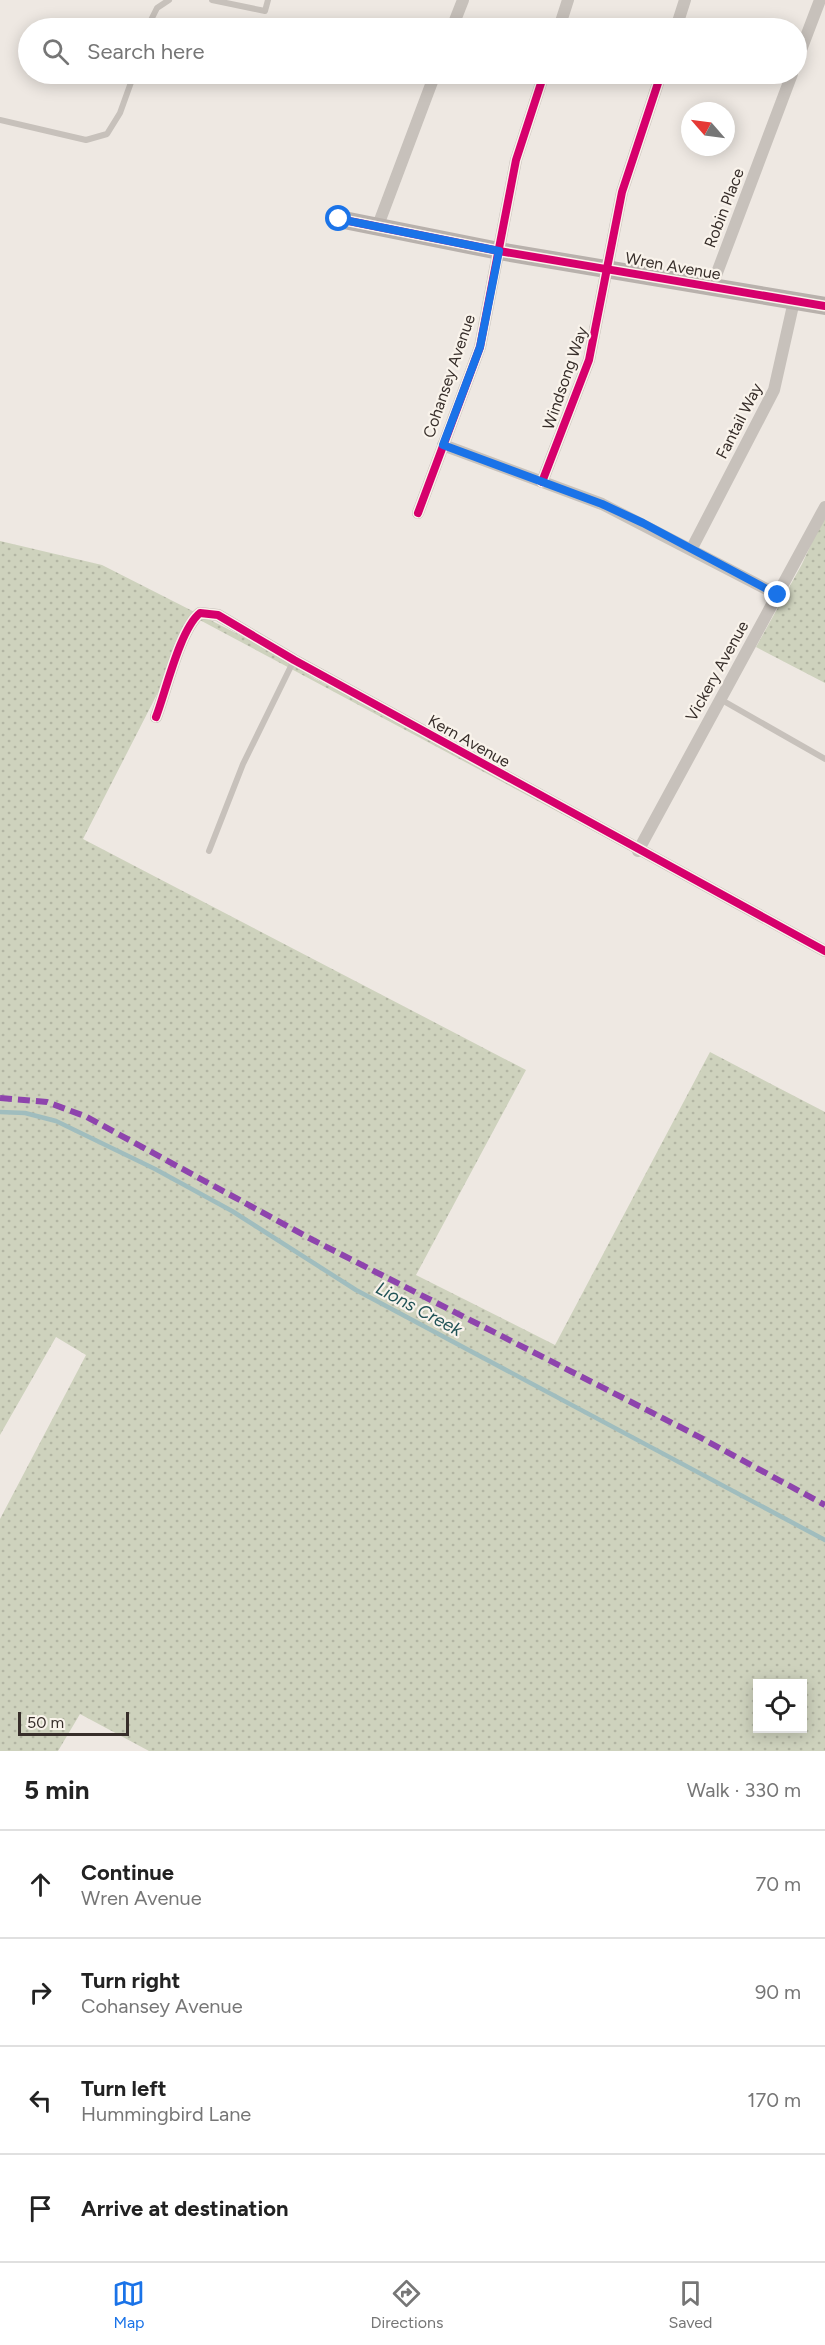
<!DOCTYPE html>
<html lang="en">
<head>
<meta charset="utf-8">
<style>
  :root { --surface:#fff; --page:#f6f6f6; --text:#222; --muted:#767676; --line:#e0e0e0; --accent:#1a73e8 }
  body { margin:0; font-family:Figtree,sans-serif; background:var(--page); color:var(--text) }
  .controls { position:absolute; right:18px; bottom:18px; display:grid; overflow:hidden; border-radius:0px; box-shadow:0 3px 15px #0003 }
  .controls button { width:54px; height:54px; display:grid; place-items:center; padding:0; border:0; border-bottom:2px solid var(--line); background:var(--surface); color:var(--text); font:30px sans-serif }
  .compass { position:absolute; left:681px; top:102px; width:54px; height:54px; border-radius:50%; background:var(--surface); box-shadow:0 3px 15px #0003; rotate:298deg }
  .scale { position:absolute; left:18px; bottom:15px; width:111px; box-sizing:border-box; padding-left:6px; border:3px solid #372e2a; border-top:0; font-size:16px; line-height:21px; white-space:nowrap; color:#372e2a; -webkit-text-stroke:4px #f9f3eb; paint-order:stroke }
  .stop { position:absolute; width:18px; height:18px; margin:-14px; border:4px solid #1a73e8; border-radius:50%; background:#fff }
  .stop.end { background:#1a73e8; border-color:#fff; box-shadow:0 2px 6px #0008 }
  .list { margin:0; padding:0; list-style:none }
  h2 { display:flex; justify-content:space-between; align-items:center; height:78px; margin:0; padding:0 24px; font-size:26px }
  h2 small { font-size:20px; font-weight:400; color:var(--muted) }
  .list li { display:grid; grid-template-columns:39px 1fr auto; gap:18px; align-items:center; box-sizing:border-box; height:108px; padding:0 24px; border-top:2px solid var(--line) }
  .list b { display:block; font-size:22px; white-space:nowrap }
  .list p { margin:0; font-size:20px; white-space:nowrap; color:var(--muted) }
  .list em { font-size:20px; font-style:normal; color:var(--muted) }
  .icon { flex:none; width:33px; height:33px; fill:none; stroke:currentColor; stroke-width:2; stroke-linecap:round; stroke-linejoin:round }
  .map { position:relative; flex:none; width:825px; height:1751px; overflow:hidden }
  .search { position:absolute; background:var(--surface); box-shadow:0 3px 15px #0003; left:18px; right:18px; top:18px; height:66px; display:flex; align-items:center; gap:15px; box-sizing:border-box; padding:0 21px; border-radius:33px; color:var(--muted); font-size:22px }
  .sheet { height:510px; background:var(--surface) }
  nav { display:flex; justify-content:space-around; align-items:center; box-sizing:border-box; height:84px; border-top:2px solid var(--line); background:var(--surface); font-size:16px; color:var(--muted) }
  nav a { display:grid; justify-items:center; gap:3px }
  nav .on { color:var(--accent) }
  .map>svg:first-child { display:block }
</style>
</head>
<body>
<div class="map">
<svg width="825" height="1751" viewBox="0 0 825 1751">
  <defs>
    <pattern id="grass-dots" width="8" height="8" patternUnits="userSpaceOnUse" patternTransform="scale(1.5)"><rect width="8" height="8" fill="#ced2bd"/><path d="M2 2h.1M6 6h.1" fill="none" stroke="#b2b5a3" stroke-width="1.8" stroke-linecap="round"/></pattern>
  </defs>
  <rect width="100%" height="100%" fill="#eee8e2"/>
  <g fill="url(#grass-dots)" fill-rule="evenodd">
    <polygon points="825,514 825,683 756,647 802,564"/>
    <path d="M0,541L102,565L271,651L315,679L411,727L637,854L196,618L83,839L526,1070L416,1275L555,1345L710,1052L825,1112V1751H149L80,1714L58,1751H0V1519L86,1355L56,1337L0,1435ZM758,1684H802V1728H758Z"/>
  </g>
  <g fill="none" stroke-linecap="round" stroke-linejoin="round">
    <polyline stroke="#a0bdbe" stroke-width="4.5" points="0,1112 25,1113 56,1121 155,1169 232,1211 356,1290 825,1540"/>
    <g stroke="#c7c1bb" stroke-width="6">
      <polyline points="212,0 265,11 268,0"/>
      <polyline points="147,28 157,8 169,0"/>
      <polyline points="0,120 86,140 107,134 120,113 134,74"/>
      <polyline points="720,699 825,759"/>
      <polyline points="209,851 243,764 294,660"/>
    </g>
    <g stroke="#c7c1bb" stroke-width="12">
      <polyline points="452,28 463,0"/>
      <polyline points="559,28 568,0"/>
      <polyline points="676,28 685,0"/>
      <polyline points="796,63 820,0"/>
      <polyline points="377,228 435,74"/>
      <polyline points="712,286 792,74"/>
      <polyline points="443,445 602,504 778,595"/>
      <polyline points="542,482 589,360 622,192 661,74"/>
      <polyline points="418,513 480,347 516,160 544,74"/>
      <polyline points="692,548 774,390 794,301"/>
      <path d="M156,717C166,691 180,629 200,613L218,615L294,660L825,951"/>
      <polyline points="638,851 825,507"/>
    </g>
    <polyline stroke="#b8b1ac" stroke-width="18" points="339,219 499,251 825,306"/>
    <polyline stroke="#8e44ad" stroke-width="6" stroke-dasharray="12 6" stroke-linecap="butt" points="0,1098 47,1102 87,1117 313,1240 690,1432 825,1505"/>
    <defs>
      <g id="cycleway">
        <polyline points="339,219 499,251 825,306"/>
        <polyline points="542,482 589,360 622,192 661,74"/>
        <polyline points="418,513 480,347 516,160 544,74"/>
        <path d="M156,717C166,691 180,629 200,613L218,615L294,660L825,951"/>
      </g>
    </defs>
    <use href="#cycleway" stroke="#f9f3eb" stroke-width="11"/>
    <use href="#cycleway" stroke="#d6006c" stroke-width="8"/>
  </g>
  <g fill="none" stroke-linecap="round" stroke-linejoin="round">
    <polyline stroke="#1a73e8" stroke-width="8" points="339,219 499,251 480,347 443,445 602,504 643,523 778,595"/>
  </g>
  <g text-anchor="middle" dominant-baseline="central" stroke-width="4.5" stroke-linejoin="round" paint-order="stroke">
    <g font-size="16" fill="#372e2a" stroke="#f9f3eb">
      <text transform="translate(724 208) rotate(-69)">Robin Place</text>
      <text transform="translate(673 266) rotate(10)">Wren Avenue</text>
      <text transform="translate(449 376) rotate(-71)">Cohansey Avenue</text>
      <text transform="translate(565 378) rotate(-71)">Windsong Way</text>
      <text transform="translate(739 421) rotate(-63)">Fantail Way</text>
      <text transform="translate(717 671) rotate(-61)">Vickery Avenue</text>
      <text transform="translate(469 741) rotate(29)">Kern Avenue</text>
    </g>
    <g font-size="18" font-style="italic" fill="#215357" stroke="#f9f3eb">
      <text transform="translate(419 1309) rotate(28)">Lions Creek</text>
    </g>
  </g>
</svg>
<div class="controls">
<button><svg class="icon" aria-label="locate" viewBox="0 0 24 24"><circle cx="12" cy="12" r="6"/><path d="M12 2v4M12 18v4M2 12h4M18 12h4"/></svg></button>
</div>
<svg class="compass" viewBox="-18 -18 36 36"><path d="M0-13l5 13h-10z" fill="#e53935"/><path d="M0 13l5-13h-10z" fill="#767676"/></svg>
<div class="scale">50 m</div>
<div class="stop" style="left:339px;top:219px"></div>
<div class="stop end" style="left:778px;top:595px"></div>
<div class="search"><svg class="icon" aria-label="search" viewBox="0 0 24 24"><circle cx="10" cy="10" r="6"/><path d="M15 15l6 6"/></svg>Search here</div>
</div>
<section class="sheet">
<h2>5 min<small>Walk · 330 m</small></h2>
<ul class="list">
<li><svg class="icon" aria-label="ahead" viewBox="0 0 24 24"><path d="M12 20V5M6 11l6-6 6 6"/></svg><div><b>Continue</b><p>Wren Avenue</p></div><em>70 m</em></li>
<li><svg class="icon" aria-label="right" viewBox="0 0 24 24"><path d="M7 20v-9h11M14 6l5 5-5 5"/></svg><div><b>Turn right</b><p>Cohansey Avenue</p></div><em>90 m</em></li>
<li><svg class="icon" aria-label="left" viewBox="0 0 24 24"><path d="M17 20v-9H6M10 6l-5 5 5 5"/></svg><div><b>Turn left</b><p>Hummingbird Lane</p></div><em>170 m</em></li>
<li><svg class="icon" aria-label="arrive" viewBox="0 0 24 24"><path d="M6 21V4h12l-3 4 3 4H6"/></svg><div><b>Arrive at destination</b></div></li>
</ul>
</section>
<nav>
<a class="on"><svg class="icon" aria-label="map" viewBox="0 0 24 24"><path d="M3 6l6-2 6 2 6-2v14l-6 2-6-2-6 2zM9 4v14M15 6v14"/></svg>Map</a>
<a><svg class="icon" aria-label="directions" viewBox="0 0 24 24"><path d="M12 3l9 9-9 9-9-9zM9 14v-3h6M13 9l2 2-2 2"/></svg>Directions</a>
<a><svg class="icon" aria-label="saved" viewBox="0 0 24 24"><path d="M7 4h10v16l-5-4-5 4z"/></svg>Saved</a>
</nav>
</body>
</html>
